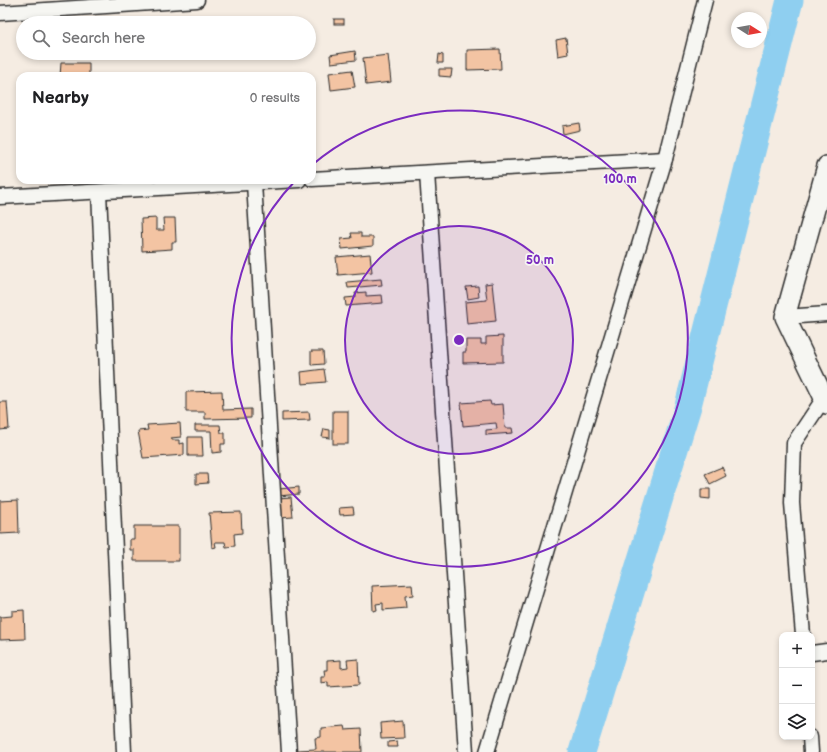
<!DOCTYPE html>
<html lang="en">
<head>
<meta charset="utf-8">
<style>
  :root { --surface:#fff; --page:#f2f2f2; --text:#202124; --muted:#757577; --line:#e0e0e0 }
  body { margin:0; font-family:"Balsamiq Sans",sans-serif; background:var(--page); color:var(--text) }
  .controls { position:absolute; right:12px; bottom:12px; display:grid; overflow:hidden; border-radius:8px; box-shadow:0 2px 6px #0003 }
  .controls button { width:36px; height:36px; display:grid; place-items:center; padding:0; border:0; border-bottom:1px solid var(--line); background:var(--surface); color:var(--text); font:20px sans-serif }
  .compass { position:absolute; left:731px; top:12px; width:36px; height:36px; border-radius:50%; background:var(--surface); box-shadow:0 2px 6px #0003; rotate:101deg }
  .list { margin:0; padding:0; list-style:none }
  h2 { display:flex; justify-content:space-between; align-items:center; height:52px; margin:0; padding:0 16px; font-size:17px }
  h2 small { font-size:13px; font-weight:400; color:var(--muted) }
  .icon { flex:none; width:22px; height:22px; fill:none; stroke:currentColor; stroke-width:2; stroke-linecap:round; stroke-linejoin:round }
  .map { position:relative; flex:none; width:827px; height:752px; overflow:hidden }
  .search { position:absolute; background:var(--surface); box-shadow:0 2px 6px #0003; left:16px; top:16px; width:300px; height:44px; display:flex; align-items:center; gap:10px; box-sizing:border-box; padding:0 14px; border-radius:22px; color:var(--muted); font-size:15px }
  .panel { position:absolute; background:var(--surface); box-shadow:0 2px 6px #0003; left:16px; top:72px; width:300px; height:112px; border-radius:12px }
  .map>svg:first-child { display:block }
</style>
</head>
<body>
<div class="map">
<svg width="827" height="752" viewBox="0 0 827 752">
  <rect width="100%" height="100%" fill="#f5ece2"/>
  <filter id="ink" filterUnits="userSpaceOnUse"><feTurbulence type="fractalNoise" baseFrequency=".025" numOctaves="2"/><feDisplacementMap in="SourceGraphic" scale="8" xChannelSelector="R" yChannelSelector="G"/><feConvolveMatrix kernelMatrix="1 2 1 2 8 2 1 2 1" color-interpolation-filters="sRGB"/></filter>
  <g filter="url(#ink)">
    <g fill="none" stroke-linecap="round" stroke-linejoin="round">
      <polyline stroke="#8fcff0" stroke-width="27" points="582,752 688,406 790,0"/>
    </g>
    <g fill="#f3c4a3" stroke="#2b2b2b">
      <rect x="334" y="19" width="10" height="5"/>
      <polygon points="566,38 568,54 558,56 556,40"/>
      <polygon points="500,49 501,69 467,70 467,50"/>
      <polygon points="355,51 356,60 331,63 330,55"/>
      <polygon points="439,54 443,55 443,63 438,63"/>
      <polygon points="388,55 391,82 366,85 363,58"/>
      <polygon points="61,63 89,63 89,76 60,76"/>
      <polygon points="439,69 452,69 451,77 439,76"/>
      <polygon points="352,70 355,87 331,90 329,73"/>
      <polygon points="579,123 580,130 563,134 562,126"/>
      <polygon points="156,218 156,230 164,230 163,218 175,218 176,242 172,242 172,249 142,251 141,219"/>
      <polygon points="351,233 361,233 361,237 373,237 373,246 342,249 341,239 352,238"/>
      <polygon points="370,254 372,272 338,275 336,257"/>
      <polygon points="381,279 382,285 348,288 347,282"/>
      <polygon points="492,283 496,321 467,324 465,302 487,300 485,284"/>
      <polygon points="478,286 479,297 468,299 466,287"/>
      <polygon points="366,292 366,296 382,295 383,303 346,306 345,298 356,297 355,293"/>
      <polygon points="503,336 503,362 463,363 463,352 466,352 466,340 481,340 481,344 486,344 486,337"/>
      <polygon points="311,351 323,351 324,364 311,365"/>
      <polygon points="324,369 326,382 302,384 301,372"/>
      <polygon points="222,391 223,410 251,409 251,418 205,419 205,412 186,412 186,392"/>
      <polygon points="490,401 491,405 503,404 505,428 512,428 513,433 486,435 486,430 497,429 496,423 463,426 461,403"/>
      <polygon points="0,402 7,402 9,429 0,430"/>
      <rect x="333" y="411" width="15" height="33"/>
      <polygon points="309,412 310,420 282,421 282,413"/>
      <polygon points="180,423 181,437 171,438 172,440 179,440 179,444 184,443 184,455 143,458 138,431 148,430 147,425"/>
      <polygon points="195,425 220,425 221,433 225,433 225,444 221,444 221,452 212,453 211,431 195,431"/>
      <polygon points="324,429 330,430 330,438 322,437"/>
      <polygon points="188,437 202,437 203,456 188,456"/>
      <polygon points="722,467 726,476 710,484 705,474"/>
      <polygon points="196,474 207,474 208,483 196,484"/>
      <polygon points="299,487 299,494 279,496 279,489"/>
      <polygon points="701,489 710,489 710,499 701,498"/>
      <polygon points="291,497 293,517 279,518 278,498"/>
      <polygon points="18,500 19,533 0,534 0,501"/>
      <polygon points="353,507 354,514 340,515 339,508"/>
      <polygon points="241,512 242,533 234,534 235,546 226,547 225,542 215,542 216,547 212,548 209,513"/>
      <polygon points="134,526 179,526 179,561 134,561 134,550 130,550 130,539 134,539"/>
      <polygon points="412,584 413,595 405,596 406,608 383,610 383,603 376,604 377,610 373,611 372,586"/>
      <polygon points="24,610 25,639 0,640 0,617 12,616 12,611"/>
      <polygon points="358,659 359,685 328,687 328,682 321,683 321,677 325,677 324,670 327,670 327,661 341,660 341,668 348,667 347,660"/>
      <polygon points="403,721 404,738 381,739 380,723"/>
      <polygon points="344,726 345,730 361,729 362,752 297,752 297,750 316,749 315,738 321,737 321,728"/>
      <polygon points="397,741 398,747 388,747 388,742"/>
    </g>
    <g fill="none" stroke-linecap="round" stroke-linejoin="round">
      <defs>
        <g id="street">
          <polyline points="0,13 197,0"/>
          <polyline points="427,173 466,752"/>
          <polyline points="312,179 665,159"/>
          <polyline points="254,183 289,752"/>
          <polyline points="99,192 124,752"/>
          <polyline points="0,197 299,180"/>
          <polyline points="785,317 827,314"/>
          <polyline points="803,635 792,503 794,443 824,398"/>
          <polyline points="812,653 827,651"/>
          <polyline points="810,737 811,752"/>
          <polyline points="487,752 665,159 705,0"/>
        </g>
        <polyline id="secondary" points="827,166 785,317 827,404"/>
      </defs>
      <use href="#street" stroke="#2b2b2b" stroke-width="17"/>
      <use href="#secondary" stroke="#2b2b2b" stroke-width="22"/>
      <use href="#street" stroke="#f6f6f2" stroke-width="14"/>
      <use href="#secondary" stroke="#f6f6f2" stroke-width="19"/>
    </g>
  </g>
  <circle cx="459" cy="340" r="114" fill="#7b2cbf" fill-opacity=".12"/>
  <g fill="none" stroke="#7b2cbf" stroke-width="2">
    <circle cx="459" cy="340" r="114"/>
    <path d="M312 165A228 228 0 1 1 296 180"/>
  </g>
  <circle cx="459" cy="340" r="6" fill="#7b2cbf" stroke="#f6f6f2" stroke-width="2"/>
  <g font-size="12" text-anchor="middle" font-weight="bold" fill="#7b2cbf" stroke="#f6f6f2" stroke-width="3.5" stroke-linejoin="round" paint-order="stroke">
    <text x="620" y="183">100 m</text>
    <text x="540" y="264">50 m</text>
  </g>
</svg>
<div class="controls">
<button>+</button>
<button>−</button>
<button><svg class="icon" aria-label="layers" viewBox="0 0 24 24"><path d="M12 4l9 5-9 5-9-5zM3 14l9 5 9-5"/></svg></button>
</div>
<svg class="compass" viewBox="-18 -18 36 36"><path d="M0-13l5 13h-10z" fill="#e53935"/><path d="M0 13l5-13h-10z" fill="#757577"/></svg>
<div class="search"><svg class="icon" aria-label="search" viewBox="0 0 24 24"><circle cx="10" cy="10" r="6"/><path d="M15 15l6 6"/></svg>Search here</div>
<section class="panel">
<h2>Nearby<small>0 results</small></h2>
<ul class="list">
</ul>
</section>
</div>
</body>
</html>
